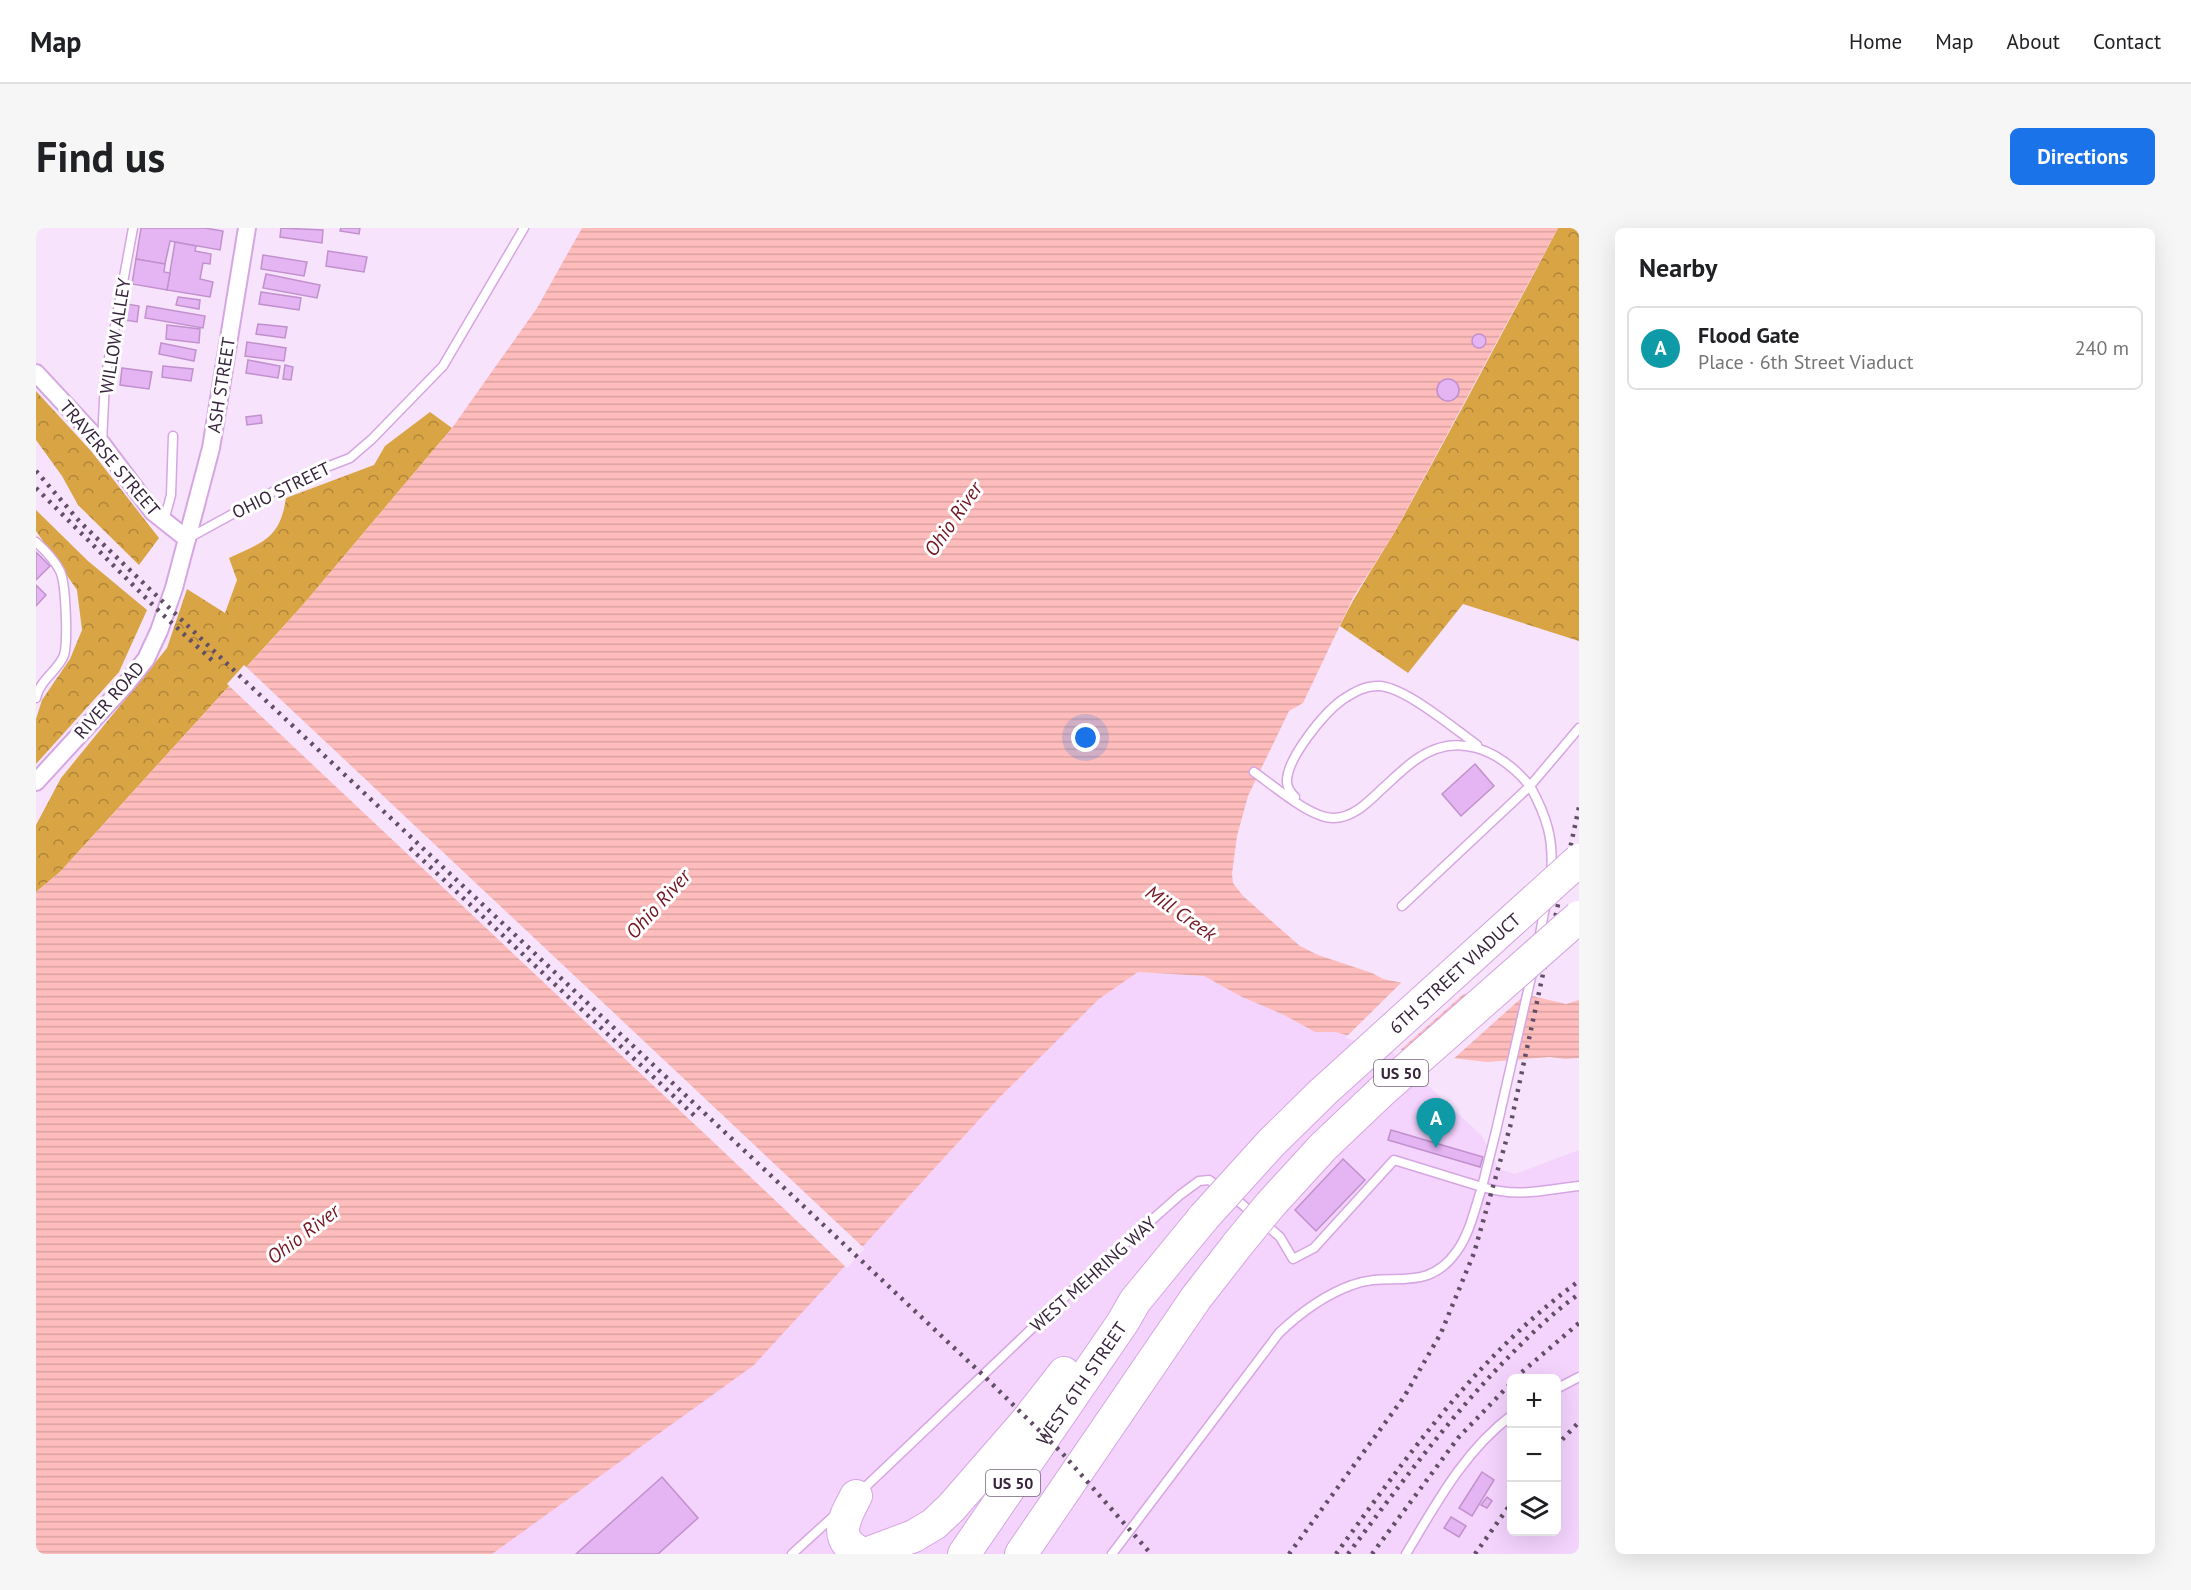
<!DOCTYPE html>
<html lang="en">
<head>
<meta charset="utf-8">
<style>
  :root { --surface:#fff; --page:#f6f6f6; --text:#202124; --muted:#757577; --line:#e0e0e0; --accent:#1a73e8 }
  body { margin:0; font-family:"PT Sans",sans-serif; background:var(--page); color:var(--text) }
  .controls { position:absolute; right:18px; bottom:18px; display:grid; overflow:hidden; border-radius:9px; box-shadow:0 6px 24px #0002 }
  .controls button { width:54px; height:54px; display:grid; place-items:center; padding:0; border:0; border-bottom:2px solid var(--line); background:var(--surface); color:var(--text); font:30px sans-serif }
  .you { position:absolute; left:1050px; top:510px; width:21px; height:21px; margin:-15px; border:4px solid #fff; border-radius:50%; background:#1a73e8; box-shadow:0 0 0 9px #1a73e833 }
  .badge { display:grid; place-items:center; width:39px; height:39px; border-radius:50%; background:var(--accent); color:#fff; font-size:20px; font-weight:700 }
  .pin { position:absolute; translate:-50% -50px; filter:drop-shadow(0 2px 3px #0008) }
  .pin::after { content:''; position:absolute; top:32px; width:21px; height:18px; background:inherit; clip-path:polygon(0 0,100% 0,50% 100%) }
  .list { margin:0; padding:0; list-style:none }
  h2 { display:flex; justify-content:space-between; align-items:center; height:78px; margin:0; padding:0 24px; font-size:26px }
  h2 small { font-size:20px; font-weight:400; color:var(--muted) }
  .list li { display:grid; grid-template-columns:39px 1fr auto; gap:18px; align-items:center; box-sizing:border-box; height:84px; margin:0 12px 12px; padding:0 12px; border:2px solid var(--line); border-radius:9px }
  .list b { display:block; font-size:22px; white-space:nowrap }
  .list p { margin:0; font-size:20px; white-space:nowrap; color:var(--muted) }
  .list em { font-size:20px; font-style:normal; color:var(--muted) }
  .icon { flex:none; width:33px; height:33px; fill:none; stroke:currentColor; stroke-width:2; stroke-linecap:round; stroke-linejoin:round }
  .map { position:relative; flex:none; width:1543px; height:1326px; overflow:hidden; border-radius:9px }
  header { display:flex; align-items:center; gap:36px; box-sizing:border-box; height:84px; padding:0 30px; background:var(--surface); border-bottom:2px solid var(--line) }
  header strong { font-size:28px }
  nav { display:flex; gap:33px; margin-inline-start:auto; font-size:21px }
  .intro { display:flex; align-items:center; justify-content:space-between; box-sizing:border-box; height:144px; padding:0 36px }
  h1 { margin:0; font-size:42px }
  .button { padding:15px 27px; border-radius:9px; background:var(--accent); color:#fff; font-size:21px; font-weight:700 }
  main { display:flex; gap:36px; padding:0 36px }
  aside { flex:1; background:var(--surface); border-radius:9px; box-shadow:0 6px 24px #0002 }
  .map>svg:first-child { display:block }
</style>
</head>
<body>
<header>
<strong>Map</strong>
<nav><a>Home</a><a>Map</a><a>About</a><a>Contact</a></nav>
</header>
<div class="intro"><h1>Find us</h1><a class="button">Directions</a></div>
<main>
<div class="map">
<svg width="1543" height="1326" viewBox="0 0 1543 1326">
  <defs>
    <pattern id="forest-crowns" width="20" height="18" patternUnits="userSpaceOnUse" patternTransform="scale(1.5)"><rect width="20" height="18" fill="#d9a444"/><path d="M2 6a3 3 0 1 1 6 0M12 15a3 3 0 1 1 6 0" fill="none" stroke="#b1853a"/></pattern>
    <pattern id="water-rules" width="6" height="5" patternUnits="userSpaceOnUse" patternTransform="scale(1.5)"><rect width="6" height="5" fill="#febdbc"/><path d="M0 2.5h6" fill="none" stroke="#daa2a2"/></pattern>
  </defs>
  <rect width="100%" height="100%" fill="#f7e3fc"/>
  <path fill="#f4d3fd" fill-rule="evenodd" d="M1102,744L1168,748L1206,769L1248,787L1273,801L1285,804L1295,803L1351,819L1446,908L1463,941L1479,946L1543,922V1326H456L478,1309L896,943L963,870L1063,771ZM1476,1150H1520V1304H1476Z"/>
  <g fill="url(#forest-crowns)">
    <path d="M1522,0H1543V413L1427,376L1372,445L1304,398C1322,360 1346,327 1366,291C1419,194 1471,97 1522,0Z"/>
    <polygon points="0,163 55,223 123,310 103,337 42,277 26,248 0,212"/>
    <path d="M394,184L416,200L266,378L24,644L0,664V597L25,550L131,420L151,361L189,385L201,352L193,330C227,314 244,311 250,270L338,237L349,218Z"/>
    <polygon points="0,282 52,333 111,382 83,444 0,536 0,491 6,472 34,431 46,402 41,362 0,303"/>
  </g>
  <polygon fill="url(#water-rules)" points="546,0 1522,0 1357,307 1318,368 1267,475 1253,483 1212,568 1201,608 1196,646 1197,655 1207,668 1264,718 1282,727 1336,745 1347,751 1422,766 1476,763 1530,776 1543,772 1543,830 1529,831 1514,829 1451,834 1381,826 1299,804 1279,804 1248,787 1206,769 1168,748 1102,744 1063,771 963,870 718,1137 456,1326 0,1326 0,664 24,644 266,378 416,200 501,80"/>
  <g fill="#f7e3fc">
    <polygon points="208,437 829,1021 811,1040 191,456"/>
    <polygon points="1367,753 1423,763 1431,763 1362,824 1309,810"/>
    <polygon points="1476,760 1492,764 1414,834 1380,829"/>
  </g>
  <g fill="#e5b4f2" stroke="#c191cd" stroke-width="1.5">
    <polygon points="105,0 169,0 187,3 184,22 134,13 129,36 100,31"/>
    <polygon points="245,0 287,2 286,15 244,9"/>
    <polygon points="305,0 324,0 323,6 304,3"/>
    <polygon points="139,14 160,18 159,23 175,26 174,36 167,35 164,51 177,54 174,69 131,62"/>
    <polygon points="292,23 331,29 328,44 290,38"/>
    <polygon points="227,27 271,34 268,48 225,41"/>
    <polygon points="100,31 129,36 128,44 134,45 131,62 96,56"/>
    <polygon points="230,46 284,57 281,70 227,60"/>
    <polygon points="225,64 265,70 263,82 223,76"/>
    <polygon points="142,69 164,72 163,81 140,77"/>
    <polygon points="91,76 103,78 101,94 89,92"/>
    <polygon points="111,78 169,88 167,100 109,90"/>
    <polygon points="222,96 251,99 249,110 220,106"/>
    <polygon points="131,97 164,101 163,115 130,111"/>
    <circle cx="1443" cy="113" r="7"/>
    <polygon points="211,114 250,120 248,133 209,128"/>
    <polygon points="125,115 160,122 158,133 123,126"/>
    <polygon points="212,132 244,138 242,150 210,145"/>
    <polygon points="249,137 257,139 255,152 247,151"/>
    <polygon points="127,138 157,141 155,153 126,149"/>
    <polygon points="86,140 116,144 113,161 84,157"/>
    <circle cx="1412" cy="162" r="11"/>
    <polygon points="225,187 226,195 211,197 210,189"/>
    <polygon points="0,324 14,338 0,352"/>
    <polygon points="0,357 10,367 0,378"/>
    <polygon points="1439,536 1458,558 1425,588 1406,566"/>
    <polygon points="1355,902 1447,929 1444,939 1352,912"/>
    <polygon points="1307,931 1329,952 1280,1003 1259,982"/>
    <polygon points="1446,1244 1458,1252 1436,1288 1423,1280"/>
    <polygon points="626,1249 662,1290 622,1326 540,1326"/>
    <polygon points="1451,1269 1456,1273 1451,1280 1445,1277"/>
    <polygon points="1415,1289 1430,1298 1423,1309 1408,1300"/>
  </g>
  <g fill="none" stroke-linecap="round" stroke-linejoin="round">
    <defs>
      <g id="lane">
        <polyline points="66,215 69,152 97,0"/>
        <polyline points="128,293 135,267 137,208"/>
        <polyline points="151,311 262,250 314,230 336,211 407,138 488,0"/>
        <path d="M0,314C9,322 18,331 24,343C30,355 32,414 28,427C23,442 4,451 0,470"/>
        <path d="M1218,544C1237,557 1274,590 1297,590C1318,590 1333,573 1347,560C1357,551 1367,541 1378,533C1420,501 1464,522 1494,558L1543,500"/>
        <path d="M1259,569C1255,565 1251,560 1251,554C1250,531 1288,485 1306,472C1318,464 1330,457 1344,458C1370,460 1419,501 1441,517"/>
        <path d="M1366,678L1494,558C1511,589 1518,611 1515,647"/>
        <polyline points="1503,711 1510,674"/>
        <polyline points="1520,1161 1543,1149"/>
        <polyline points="823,1265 1030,1068 1144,967 1163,953 1173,952 1201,972 1244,1009 1257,1031 1278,1020 1358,932 1446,959 1460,903 1496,745"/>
        <polyline points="756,1326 800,1286"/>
        <path d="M1076,1326L1243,1105C1264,1085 1288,1067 1316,1057C1354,1042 1390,1067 1421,1023C1434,1005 1439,980 1446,959C1483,970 1506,962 1543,958"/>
        <path d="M1370,1326C1400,1276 1428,1223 1476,1187"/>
      </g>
      <g id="street">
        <polyline points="0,145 66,216 117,284 151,311"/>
        <polyline points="0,554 90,456 110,431 123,403 138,360 175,220 211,0"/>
      </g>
      <g id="highway">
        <path d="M820,1268C807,1292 796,1313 828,1326"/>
        <polyline points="830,1326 878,1308 898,1296 915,1280 989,1195 1028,1145"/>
        <path id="s1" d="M928,1326L1087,1094L1099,1073L1168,989"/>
        <polyline points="985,1326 1160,1070 1202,1016"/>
      </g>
    </defs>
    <use href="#lane" stroke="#d6a6e3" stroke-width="11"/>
    <use href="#street" stroke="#d6a6e3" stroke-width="20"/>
    <use href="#highway" stroke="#d6a6e3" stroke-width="34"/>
    <use href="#lane" stroke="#fff" stroke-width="8"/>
    <use href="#street" stroke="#fff" stroke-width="16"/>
    <use href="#highway" stroke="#fff" stroke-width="32"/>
    <g stroke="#624f67" stroke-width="4.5" stroke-dasharray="3 6" stroke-linecap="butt">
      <polyline points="0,243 44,294 208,452 948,1148 1026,1225 1115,1326"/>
      <polyline points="0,260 125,385 178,434"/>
      <polyline points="374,620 662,891"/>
      <polyline points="1479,1150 1543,1095"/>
      <polyline points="1520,1218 1543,1194"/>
      <polyline points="1253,1326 1368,1169 1405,1105 1438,1025 1474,899 1543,579"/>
      <path d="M1300,1326C1372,1227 1443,1126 1543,1053"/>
      <path d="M1312,1326C1359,1263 1405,1201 1458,1144C1485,1116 1512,1088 1543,1066"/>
      <polyline points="1336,1326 1422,1210 1476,1154"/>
      <polyline points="1439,1326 1476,1274"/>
    </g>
    <defs>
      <g id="highway-bridge">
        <path id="s2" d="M1168,989L1235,915L1287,864L1543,632"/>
        <polyline points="1202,1016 1234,977 1287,919 1348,861 1543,689"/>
      </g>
    </defs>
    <use href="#highway-bridge" stroke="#d6a6e3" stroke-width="34" stroke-linecap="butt"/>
    <use href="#highway-bridge" stroke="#fff" stroke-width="32"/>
  </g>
  <g text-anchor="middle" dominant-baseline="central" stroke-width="6" stroke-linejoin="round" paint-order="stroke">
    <g fill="#fff" stroke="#736676" stroke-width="1.5">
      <rect x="1338" y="832" width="54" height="26" rx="4.5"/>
      <rect x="950" y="1242" width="54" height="26" rx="4.5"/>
    </g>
    <g font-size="16" font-weight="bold" fill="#37243c">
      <text x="1365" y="845">US 50</text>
      <text x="977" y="1255">US 50</text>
    </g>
    <g font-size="18" fill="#37243c" stroke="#fff">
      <text transform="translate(79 108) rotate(-81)">WILLOW ALLEY</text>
      <text transform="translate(185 157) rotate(-81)">ASH STREET</text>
      <text transform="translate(74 230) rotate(50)">TRAVERSE STREET</text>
      <text transform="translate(245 262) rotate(-26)">OHIO STREET</text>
      <text transform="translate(73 472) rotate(-49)">RIVER ROAD</text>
      <text stroke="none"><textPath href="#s2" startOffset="350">6TH STREET VIADUCT</textPath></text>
      <text transform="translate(1057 1046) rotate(-42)">WEST MEHRING WAY</text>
      <text stroke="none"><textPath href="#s1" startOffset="207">WEST 6TH STREET</textPath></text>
    </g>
    <g font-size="20" font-style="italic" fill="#721622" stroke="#fff">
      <text transform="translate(917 291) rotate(-55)">Ohio River</text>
      <text transform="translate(622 676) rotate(-48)">Ohio River</text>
      <text transform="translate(1145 685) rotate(35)">Mill Creek</text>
      <text transform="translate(267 1006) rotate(-37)">Ohio River</text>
    </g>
  </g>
</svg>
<div class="controls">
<button>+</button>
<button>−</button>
<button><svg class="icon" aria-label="layers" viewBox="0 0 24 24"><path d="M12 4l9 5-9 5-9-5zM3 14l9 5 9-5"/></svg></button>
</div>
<div class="you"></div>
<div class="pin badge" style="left:1400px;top:920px;background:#0f9aa8">A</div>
</div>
<aside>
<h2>Nearby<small></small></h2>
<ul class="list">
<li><span class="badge" style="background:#0f9aa8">A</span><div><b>Flood Gate</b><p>Place · 6th Street Viaduct</p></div><em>240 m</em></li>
</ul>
</aside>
</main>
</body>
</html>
